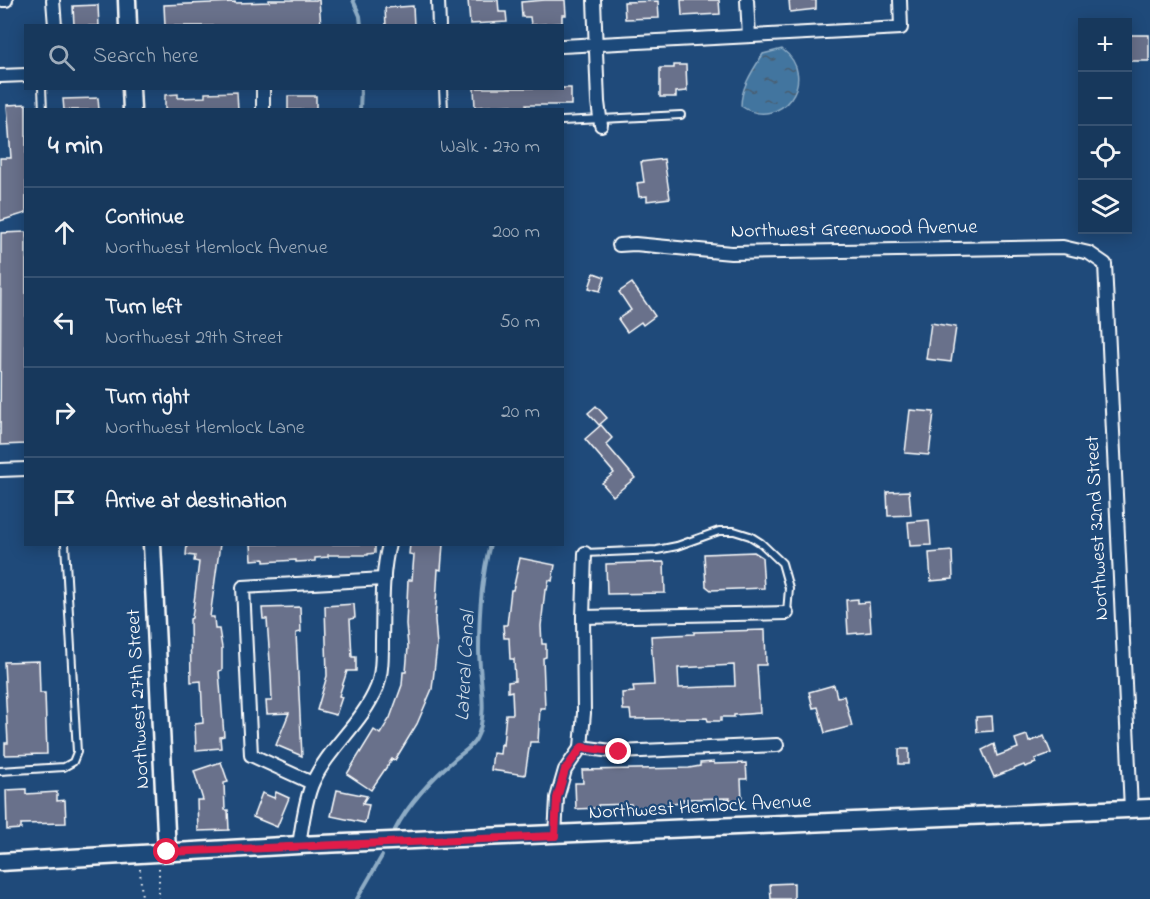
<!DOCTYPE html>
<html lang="en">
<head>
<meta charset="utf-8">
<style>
  :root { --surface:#17385c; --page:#203f62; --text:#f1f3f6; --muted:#9eacbb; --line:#365272 }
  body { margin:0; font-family:"Indie Flower",sans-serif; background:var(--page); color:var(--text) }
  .controls { position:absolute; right:18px; top:18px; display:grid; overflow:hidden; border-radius:0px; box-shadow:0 3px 15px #0003 }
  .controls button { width:54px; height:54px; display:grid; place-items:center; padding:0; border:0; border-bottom:2px solid var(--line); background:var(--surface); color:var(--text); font:30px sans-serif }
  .stop { position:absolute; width:18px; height:18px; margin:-14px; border:4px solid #e11d48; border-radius:50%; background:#fff }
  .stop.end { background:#e11d48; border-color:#fff; box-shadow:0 2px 6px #0008 }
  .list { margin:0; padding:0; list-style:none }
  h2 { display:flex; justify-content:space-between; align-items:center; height:78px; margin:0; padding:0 24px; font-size:26px }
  h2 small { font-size:20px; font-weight:400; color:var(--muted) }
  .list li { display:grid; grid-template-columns:39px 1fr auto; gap:18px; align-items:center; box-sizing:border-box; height:90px; padding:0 24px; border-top:2px solid var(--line) }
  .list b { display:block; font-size:22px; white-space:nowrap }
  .list p { margin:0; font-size:20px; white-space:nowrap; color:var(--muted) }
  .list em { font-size:20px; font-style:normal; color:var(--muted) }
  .icon { flex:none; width:33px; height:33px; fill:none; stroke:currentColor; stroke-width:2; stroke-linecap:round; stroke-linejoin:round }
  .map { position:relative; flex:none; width:1150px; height:899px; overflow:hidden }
  .search { position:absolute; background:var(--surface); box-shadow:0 3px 15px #0003; left:24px; top:24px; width:540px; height:66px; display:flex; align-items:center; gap:15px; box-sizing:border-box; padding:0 21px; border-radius:0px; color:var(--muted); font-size:22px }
  .panel { position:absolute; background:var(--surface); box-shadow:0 3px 15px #0003; left:24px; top:108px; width:540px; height:438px; border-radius:0px }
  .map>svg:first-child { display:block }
</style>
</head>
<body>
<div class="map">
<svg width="1150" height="899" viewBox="0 0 1150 899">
  <defs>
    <pattern id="water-ripples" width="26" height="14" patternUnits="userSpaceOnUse" patternTransform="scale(1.5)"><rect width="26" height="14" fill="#42759f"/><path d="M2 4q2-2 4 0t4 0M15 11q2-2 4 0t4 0" fill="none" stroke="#485e71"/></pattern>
  </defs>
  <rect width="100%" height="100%" fill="#1f4a7a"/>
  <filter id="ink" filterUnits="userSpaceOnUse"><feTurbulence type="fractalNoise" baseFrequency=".0167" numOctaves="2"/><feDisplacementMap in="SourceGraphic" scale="12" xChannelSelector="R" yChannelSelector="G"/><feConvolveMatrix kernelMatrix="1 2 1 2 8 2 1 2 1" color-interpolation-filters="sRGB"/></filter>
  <g filter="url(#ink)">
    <path fill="url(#water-ripples)" stroke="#8eacc5" stroke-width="1.5" d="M782,49C821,78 780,133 741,106C741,87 753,70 763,54Z"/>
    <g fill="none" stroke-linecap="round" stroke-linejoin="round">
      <g stroke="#8eacc5" stroke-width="4">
        <polyline points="353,0 360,16 361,26"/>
        <polyline points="360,110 361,88"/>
        <path d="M395,830C407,806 432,778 453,761C461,753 470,750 476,739C489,716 479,675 479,649C479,617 482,575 490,544"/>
        <polyline points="357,899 382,856"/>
      </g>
    </g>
    <g fill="#69718b" stroke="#fff" stroke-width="1.5" fill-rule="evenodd">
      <polygon points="269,0 319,0 321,26 165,26 164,5 235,2 235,3 269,2"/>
      <polygon points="468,0 498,0 499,12 506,12 507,22 470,24"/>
      <polygon points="545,0 565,0 566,15 562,15 562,23 531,25 530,17 522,17 521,2"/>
      <polygon points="681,0 719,0 720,14 682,16"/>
      <polygon points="789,0 816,0 816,9 790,12"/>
      <polygon points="658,1 659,18 625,19 624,2"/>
      <polygon points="98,5 99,26 74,26 73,6"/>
      <polygon points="413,6 414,26 386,26 385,8"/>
      <rect x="1128" y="35" width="21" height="26"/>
      <polygon points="674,65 686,65 687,91 676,92 676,97 660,97 660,68 674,68"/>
      <polygon points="474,88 571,88 571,105 526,105 526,108 512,108 512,105 475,107"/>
      <polygon points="237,92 238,110 165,110 165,95 178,94 178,98 205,97 205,93"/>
      <rect x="288" y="96" width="28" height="14"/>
      <polygon points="98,98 99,110 64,110 63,99"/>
      <polygon points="26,104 26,213 0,221 0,158 11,158 7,105"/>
      <polygon points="664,159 670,198 647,201 647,196 639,197 637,183 644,182 641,162"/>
      <polygon points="26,232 26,444 0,445 1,233"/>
      <polygon points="594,273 605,277 600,291 589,288"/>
      <polygon points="632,283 655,316 643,325 641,322 627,332 618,319 631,310 619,292"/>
      <polygon points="931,323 956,327 951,362 926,359"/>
      <polygon points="596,406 607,418 599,425 588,413"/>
      <polygon points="910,410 934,412 929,455 905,453"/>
      <polygon points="601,425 612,438 606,444 635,478 613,496 602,483 614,473 585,439"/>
      <polygon points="909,491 911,515 888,516 887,492"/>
      <polygon points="929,520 931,545 910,546 908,522"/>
      <polygon points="187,544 220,544 210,617 214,617 215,629 219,629 222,648 222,670 219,671 224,736 220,737 221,748 196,750 195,724 203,723 201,681 191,682 190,619 192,618 199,562 194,561 195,556 186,555"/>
      <polygon points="251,544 375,544 375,553 368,554 368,555 328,555 328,557 315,558 315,561 296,562 296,560 264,562 264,559 252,560"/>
      <polygon points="410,544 443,544 441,570 438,569 435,620 437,646 432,689 417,724 395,760 392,759 371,790 347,774 374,730 380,734 390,718 402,685 403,672 406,672 408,647 406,624 408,580 412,580 414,555 409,554"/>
      <polygon points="952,551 953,579 931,581 929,553"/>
      <polygon points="754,552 762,557 764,588 711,590 706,586 704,554"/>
      <polygon points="520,558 555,565 552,581 549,580 547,590 545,590 541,626 542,644 546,644 546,657 543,658 545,708 540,708 538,742 530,742 525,775 491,770 493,753 500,754 501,744 503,745 506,714 513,714 512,691 508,692 508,682 515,681 514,659 510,659 509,638 504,638 503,625 507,625 511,590 513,590"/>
      <polygon points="664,562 665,593 607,594 606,564"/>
      <polygon points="858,599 858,603 869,602 871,632 848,634 846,600"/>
      <polygon points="354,604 355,618 350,619 352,657 356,657 356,671 347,671 339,696 342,697 336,715 317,710 327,676 325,606"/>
      <polygon points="300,607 301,632 296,633 302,756 276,745 289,713 267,714 266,701 272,701 271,676 267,619 263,619 262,608"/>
      <path d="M765,630L766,665H757L760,713L734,715V717H721V721H708L707,718L631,719L630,710H623L622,693L634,692L633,686L654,685L651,636L694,634V632ZM734,665L735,686L679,688L678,668Z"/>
      <polygon points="39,661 40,693 45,693 47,754 5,755 5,743 8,743 4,662"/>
      <polygon points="834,685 837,697 844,696 852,726 825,733 818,707 813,708 809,692"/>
      <polygon points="992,716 993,731 977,732 976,717"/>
      <polygon points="1027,735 1029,742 1044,736 1051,753 1035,759 1036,763 1025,767 1024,765 994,777 982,750 994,744 997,756 1018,748 1015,739"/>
      <rect x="899" y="749" width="10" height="15"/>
      <polygon points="221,762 228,782 224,783 225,810 228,810 229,830 198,831 197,800 203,800 194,771"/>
      <polygon points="714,762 714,764 746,763 747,779 741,779 742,800 730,800 730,798 683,799 683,803 657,805 657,807 631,808 631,804 598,805 598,808 576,809 575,783 583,783 582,770 689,768 700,766 700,763"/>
      <polygon points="26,789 26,794 57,792 57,801 65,800 66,823 21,824 21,829 7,830 6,790"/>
      <polygon points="337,790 367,796 362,804 369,805 365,823 331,816"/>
      <polygon points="276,792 289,798 277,827 253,817 262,793 274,798"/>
      <polygon points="794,883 794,899 771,899 770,884"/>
    </g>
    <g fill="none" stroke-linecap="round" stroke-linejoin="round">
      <defs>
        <g id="lane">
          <polyline points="42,88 43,110"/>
          <polyline points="443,88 444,110"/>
          <polyline points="562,121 681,115"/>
          <polyline points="585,553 657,550 677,546 719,531 734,531 750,536 761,543 782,563 789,588 787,613"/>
          <polyline points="0,771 64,767 73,762 77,752 65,544"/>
        </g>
        <g id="street">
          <polyline points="0,0 6,0"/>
          <polyline points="53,0 55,26"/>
          <polyline points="438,0 439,26"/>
          <polyline points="594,0 598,102 601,125"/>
          <polyline points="747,0 749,36"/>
          <polyline points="562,46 901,28 900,0"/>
          <polyline points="0,76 26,75"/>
          <polyline points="263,110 263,88"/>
          <polyline points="619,245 635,244 731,253 1063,247 1089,253 1105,264 1131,809"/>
          <polyline points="0,470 26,469"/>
          <polyline points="583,617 787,613"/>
          <polyline points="581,747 619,752 777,745"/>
          <polyline points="312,783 251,755 243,587 384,579"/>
          <polyline points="555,836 557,798 565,770 581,747 584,713 583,617 585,553"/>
          <path d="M299,845C302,827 305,799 313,782C329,747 362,724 377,687C382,673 382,656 382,641C383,609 381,576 389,544"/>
        </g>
        <g id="secondary">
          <polyline points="127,0 128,26"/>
          <polyline points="131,88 132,110"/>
          <polyline points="152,544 167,852"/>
          <polyline points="0,862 299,845 1150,808"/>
        </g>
      </defs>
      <use href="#lane" stroke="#fff" stroke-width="10"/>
      <use href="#street" stroke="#fff" stroke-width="16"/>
      <use href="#secondary" stroke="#fff" stroke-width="21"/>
      <g stroke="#fff" stroke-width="2" stroke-dasharray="1.5 4.5" stroke-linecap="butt">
        <polyline points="159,868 159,899"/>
        <polyline points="140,869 142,899"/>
      </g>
      <use href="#lane" stroke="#1f4a7a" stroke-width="6"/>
      <use href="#street" stroke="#1f4a7a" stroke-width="12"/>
      <use href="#secondary" stroke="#1f4a7a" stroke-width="16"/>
    </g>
  </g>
  <g fill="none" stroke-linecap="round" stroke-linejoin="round" filter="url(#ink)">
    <polyline stroke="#e11d48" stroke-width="8" points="167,852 555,836 557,798 565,770 582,747 619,752"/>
  </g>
  <g text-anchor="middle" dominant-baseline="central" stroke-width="4.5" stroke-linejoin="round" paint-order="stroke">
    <g font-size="20" fill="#fff" stroke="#1f4a7a">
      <text transform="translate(854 230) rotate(-1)">Northwest Greenwood Avenue</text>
      <text transform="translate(1098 528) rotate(-93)">Northwest 32nd Street</text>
      <text transform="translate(139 699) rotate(-93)">Northwest 27th Street</text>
      <text transform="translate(700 808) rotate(-3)">Northwest Hemlock Avenue</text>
    </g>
    <g font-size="21" font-style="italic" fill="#d0dce7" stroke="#1f4a7a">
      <text transform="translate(466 666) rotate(-87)">Lateral Canal</text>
    </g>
  </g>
</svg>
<div class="controls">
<button>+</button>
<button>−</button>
<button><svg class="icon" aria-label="locate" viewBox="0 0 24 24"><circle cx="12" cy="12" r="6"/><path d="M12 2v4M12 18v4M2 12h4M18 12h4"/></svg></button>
<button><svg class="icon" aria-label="layers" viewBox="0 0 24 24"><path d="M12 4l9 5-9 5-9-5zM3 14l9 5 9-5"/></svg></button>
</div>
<div class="stop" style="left:167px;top:852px"></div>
<div class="stop end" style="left:619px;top:752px"></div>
<div class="search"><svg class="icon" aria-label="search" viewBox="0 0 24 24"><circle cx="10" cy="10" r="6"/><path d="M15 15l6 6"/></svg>Search here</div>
<section class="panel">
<h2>4 min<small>Walk · 270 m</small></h2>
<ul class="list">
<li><svg class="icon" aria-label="ahead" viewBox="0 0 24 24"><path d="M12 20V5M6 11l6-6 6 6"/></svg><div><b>Continue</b><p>Northwest Hemlock Avenue</p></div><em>200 m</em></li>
<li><svg class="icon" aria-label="left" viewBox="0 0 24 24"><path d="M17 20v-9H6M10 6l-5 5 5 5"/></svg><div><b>Turn left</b><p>Northwest 29th Street</p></div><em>50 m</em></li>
<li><svg class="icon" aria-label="right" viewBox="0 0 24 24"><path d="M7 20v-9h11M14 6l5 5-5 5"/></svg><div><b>Turn right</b><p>Northwest Hemlock Lane</p></div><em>20 m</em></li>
<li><svg class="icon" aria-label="arrive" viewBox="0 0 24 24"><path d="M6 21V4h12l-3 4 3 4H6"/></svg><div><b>Arrive at destination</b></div></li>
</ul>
</section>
</div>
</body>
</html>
